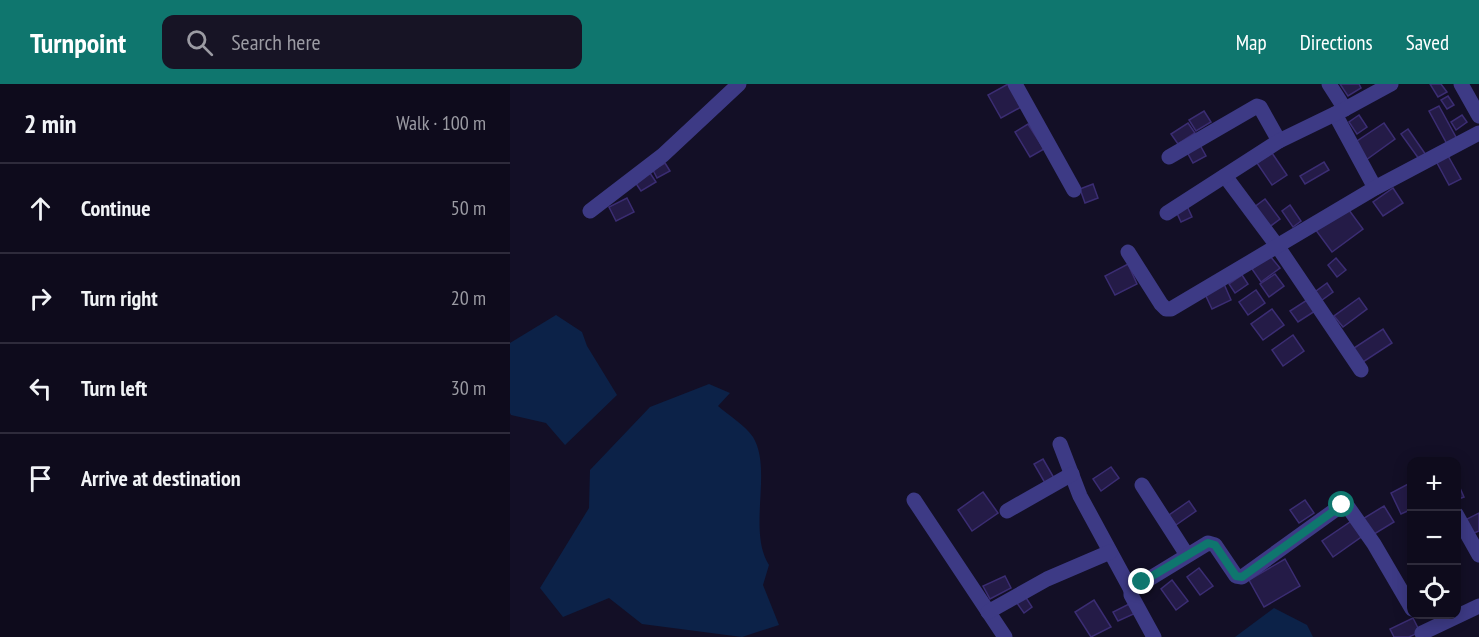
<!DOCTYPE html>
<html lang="en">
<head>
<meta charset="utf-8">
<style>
  :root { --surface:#0e0b1c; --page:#171425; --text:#f1f3f6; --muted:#9b9ba3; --line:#2e2b3b; --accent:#0f766e }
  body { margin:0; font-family:"PT Sans Narrow",sans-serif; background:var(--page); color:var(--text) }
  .controls { position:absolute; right:18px; bottom:18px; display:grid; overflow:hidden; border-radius:12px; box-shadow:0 3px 15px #0003 }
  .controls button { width:54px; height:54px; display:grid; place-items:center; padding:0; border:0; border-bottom:2px solid var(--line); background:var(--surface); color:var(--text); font:30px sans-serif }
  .stop { position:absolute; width:18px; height:18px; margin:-14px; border:4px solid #0f766e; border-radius:50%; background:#fff }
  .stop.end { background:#0f766e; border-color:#fff; box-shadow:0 2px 6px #0008 }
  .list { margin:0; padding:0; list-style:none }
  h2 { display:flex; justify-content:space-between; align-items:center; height:78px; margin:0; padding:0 24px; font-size:26px }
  h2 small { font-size:20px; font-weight:400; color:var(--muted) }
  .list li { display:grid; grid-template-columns:39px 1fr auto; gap:18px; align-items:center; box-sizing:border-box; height:90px; padding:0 24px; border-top:2px solid var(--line) }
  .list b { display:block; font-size:22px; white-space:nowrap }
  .list em { font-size:20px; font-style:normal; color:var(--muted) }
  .icon { flex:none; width:33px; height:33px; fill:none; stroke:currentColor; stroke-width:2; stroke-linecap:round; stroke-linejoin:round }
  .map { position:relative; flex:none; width:969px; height:553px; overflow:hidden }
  header { display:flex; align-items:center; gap:36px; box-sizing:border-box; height:84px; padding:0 30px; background:var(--accent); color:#fff }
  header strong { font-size:28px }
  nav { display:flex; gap:33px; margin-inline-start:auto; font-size:21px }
  .search { width:420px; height:54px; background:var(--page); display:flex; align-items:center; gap:15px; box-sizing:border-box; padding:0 21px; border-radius:12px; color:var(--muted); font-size:22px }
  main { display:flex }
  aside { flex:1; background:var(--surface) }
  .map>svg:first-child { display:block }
</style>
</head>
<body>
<header>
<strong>Turnpoint</strong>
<div class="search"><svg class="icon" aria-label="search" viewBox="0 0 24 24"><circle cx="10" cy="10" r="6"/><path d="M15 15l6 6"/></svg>Search here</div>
<nav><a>Map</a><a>Directions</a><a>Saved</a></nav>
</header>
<main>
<aside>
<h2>2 min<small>Walk · 100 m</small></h2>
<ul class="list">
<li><svg class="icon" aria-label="ahead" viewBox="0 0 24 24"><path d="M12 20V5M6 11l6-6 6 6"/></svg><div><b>Continue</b></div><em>50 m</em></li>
<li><svg class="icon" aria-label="right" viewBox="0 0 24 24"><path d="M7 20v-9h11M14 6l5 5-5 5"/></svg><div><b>Turn right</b></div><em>20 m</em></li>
<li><svg class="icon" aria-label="left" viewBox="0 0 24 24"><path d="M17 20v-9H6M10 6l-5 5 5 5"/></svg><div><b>Turn left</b></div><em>30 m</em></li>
<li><svg class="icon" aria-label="arrive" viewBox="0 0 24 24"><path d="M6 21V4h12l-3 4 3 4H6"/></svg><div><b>Arrive at destination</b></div></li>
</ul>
</aside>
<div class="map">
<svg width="969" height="553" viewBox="0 0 969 553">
  <rect width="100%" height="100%" fill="#130f26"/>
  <g fill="#0c2248">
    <polygon points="46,231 72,248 77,262 107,311 55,361 36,339 1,331 0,329 0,259"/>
    <path d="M199,300L220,309L208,322C218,331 236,342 243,353C263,386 237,446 259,481L253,501L269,541L232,553L132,540L99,514L53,533L30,504L79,424L80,386L140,323Z"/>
    <polygon points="764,524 797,541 803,553 725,553"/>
  </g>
  <g fill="#241b47" stroke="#3b2d73" stroke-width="1.5">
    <polygon points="498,0 513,22 491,34 478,11"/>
    <polygon points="830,0 849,0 851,4 838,12"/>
    <polygon points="920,0 931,0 937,8 928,13"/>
    <polygon points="938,12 944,21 937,25 931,16"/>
    <polygon points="929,22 947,55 937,60 919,27"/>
    <polygon points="694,27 701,38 686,47 679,36"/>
    <polygon points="849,31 857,43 847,50 839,38"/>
    <polygon points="952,31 957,38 946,46 941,38"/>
    <polygon points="678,39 685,49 668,60 661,50"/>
    <polygon points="874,39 885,55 856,76 844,59"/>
    <polygon points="518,40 534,65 520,73 505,48"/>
    <polygon points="898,45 916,71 909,75 891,50"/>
    <polygon points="690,61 696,72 683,79 677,68"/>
    <polygon points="762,69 777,91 762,101 747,79"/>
    <polygon points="937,70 951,95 939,101 926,77"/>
    <polygon points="814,78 819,86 795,100 790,92"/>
    <polygon points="155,79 160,87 147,94 143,86"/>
    <polygon points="140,89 146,98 131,107 125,98"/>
    <polygon points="583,100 588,114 575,119 570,105"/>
    <polygon points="883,104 893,119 873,132 863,118"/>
    <polygon points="117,114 124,128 106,137 99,123"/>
    <polygon points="755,115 770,135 758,144 743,124"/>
    <polygon points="780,121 791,137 783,143 772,127"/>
    <polygon points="677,122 682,133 671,138 666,127"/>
    <polygon points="836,122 853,145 822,168 805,145"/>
    <polygon points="760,172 770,184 751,198 742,185"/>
    <polygon points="826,174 836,186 827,193 818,181"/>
    <polygon points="618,180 627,200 605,211 595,192"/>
    <polygon points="765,190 774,202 759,213 750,200"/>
    <polygon points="732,191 738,200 725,209 719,200"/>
    <polygon points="817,199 823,208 808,219 802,210"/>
    <polygon points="714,200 721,216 702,225 695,210"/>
    <polygon points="746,206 755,219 738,231 729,218"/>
    <polygon points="849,214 857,225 833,243 824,232"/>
    <polygon points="797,216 805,227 788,238 780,227"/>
    <polygon points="762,225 774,241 753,256 741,240"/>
    <polygon points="873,245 882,259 850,280 841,266"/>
    <polygon points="783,251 794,267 773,282 762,266"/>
    <polygon points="533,375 544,394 535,399 524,380"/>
    <polygon points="601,383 609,394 591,407 583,395"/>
    <polygon points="946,395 954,413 946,416"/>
    <polygon points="902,398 902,425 891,430 881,409"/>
    <polygon points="473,408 488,429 462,447 448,426"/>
    <polygon points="795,416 804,429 789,439 780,426"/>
    <polygon points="679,417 686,427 666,441 659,431"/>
    <polygon points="874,422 884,438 861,452 851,436"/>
    <polygon points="969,429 969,447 962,450 955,436"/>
    <polygon points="843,436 854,451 823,473 812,457"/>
    <polygon points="775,475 790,502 754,523 739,496"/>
    <polygon points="689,484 703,502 690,511 677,493"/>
    <polygon points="495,492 501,504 480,515 473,502"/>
    <polygon points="662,496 678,517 666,526 651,505"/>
    <polygon points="513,509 522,523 514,529 504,515"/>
    <polygon points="584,516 601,543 581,553 565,528"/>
    <polygon points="623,518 628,528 608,537 603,528"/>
    <polygon points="903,534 910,548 899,553 884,553 880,545"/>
  </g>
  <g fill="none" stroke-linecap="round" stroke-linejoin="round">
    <g stroke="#3d3a85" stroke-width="15">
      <polyline points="505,0 564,106"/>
      <polyline points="819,0 835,25"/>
      <polyline points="951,0 969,32"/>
      <polyline points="825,30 865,104"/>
      <polyline points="659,73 747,22 750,23 769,57"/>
      <polyline points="715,92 768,163 851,286"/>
      <polyline points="80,127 153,71 229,0"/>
      <polyline points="657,129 769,57 835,25 881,0"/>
      <polyline points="618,168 651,220 656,225 661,225 865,104 969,49"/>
      <polyline points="550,360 570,412 621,506"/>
      <polyline points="632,401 677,471"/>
      <polyline points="404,416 495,553"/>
      <polyline points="497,427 562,390"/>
      <polyline points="946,430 969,471"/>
      <polyline points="478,528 537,495 600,468"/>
      <polyline points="912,549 969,522"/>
      <polyline points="644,553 621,511 621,506 698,459 705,461 726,492 732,493 832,421 838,423 864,460 902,525"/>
    </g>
  </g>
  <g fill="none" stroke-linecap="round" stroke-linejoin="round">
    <polyline stroke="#0f766e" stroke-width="8" points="632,498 698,459 705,461 726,492 732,493 832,421"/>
  </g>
</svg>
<div class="controls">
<button>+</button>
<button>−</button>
<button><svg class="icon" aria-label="locate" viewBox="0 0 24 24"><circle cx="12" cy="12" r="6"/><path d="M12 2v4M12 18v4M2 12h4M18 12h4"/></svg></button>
</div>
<div class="stop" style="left:832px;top:421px"></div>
<div class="stop end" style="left:632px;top:498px"></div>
</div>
</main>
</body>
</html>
